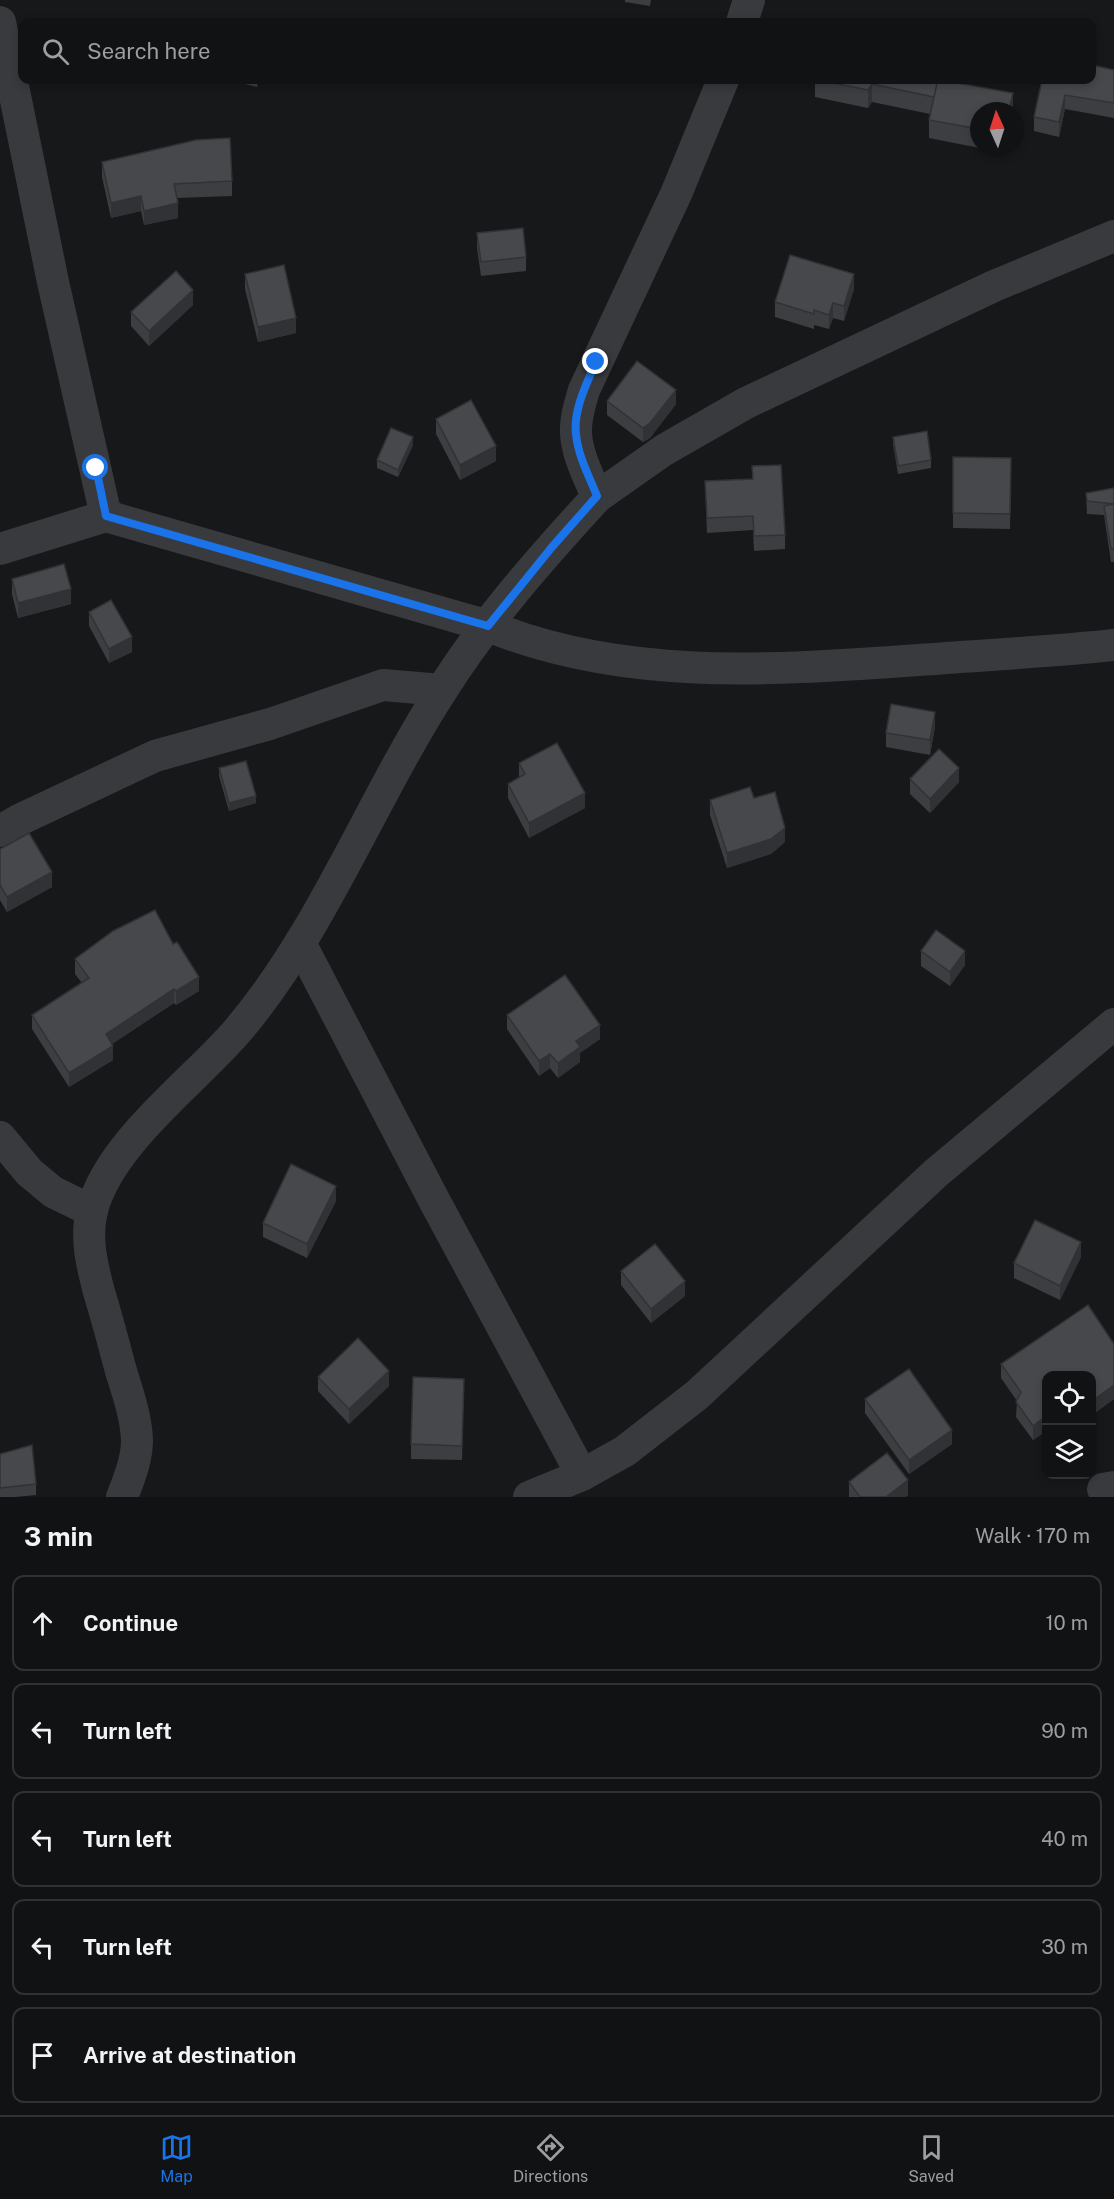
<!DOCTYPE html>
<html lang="en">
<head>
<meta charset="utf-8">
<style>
  :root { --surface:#111213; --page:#1a1b1c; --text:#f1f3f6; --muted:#9c9ea0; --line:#303233; --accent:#1a73e8 }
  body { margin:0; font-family:"Public Sans",sans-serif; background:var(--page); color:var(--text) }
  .controls { position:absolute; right:18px; bottom:18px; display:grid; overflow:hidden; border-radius:12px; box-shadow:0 3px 9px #0003 }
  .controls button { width:54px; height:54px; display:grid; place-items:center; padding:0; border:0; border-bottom:2px solid var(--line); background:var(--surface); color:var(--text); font:30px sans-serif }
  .compass { position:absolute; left:970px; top:102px; width:54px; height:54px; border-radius:50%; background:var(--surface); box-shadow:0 3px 9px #0003; rotate:357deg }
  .stop { position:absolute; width:18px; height:18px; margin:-14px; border:4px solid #1a73e8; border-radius:50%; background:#fff }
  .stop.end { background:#1a73e8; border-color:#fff; box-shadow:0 2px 6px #0008 }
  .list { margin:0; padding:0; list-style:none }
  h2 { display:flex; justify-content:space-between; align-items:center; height:78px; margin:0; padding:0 24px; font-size:26px }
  h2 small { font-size:20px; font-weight:400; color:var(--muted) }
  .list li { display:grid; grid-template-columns:39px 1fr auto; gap:18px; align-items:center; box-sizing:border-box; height:96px; margin:0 12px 12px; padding:0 12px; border:2px solid var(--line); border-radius:12px }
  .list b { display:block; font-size:22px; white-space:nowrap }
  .list em { font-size:20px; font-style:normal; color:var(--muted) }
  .icon { flex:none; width:33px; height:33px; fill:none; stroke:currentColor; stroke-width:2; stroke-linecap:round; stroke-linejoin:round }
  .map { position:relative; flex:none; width:1114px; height:1497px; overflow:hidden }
  .search { position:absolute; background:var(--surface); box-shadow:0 3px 9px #0003; left:18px; right:18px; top:18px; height:66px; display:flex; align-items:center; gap:15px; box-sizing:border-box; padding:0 21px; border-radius:12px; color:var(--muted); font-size:22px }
  .sheet { height:618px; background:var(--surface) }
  nav { display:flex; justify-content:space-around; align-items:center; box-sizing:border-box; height:84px; border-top:2px solid var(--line); background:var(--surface); font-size:16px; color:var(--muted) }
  nav a { display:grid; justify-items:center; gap:3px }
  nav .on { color:var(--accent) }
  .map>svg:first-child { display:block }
</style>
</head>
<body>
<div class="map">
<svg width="1114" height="1497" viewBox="0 0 1114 1497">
  <rect width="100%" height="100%" fill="#171819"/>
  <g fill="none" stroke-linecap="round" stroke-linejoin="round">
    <g stroke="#393a3e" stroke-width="32">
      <polyline points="0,22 53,282 106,516 0,549"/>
      <polyline points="742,22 749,0"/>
      <polyline points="597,497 664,450 746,403 994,286 1114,236"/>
      <path d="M106,516L488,626C625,682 774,670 919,660C984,655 1049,652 1114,645"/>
      <polyline points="0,831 19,820 155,756 270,724 383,685 442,690"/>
      <polyline points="300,943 434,1200 582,1475"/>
      <polyline points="0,1137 29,1172 53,1192 92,1211"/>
      <polyline points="1103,1489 1114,1487"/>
      <path d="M122,1497C129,1479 137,1460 137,1440C136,1416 128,1394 121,1371C114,1345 107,1318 99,1292C92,1265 85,1238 92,1210C110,1142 194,1082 239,1029C323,929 371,800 442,690C486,620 542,557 597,497C589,477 577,455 576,433C575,419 580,404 584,390L676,194L723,80"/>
      <polyline points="529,1497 582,1475 625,1451 697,1395 936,1173 1114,1024"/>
    </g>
  </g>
  <g fill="#3c3e41">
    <polygon points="625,0 651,0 650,6 625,2"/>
    <polygon points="1114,70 1114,118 1065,109 1059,137 1034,131 1034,117 1042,80"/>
    <polygon points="228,80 259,80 257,87"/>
    <polygon points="815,80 942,80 1013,111 979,111 979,147 1006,147 1005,153 929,138 929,120 930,114 872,102 868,108 815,97"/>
    <polygon points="102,162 232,181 232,196 177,198 178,218 144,225 141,211 111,218 102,177"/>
    <polygon points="477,233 526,257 526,271 481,276 477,248"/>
    <polygon points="245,274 296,333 258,342 245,289"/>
    <polygon points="854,289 844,321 833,318 829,329 814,325 814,329 775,317 775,302"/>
    <polygon points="193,305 149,346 131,326 131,312"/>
    <polygon points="607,401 676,404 650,438 643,442 607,415"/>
    <polygon points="436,419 496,461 460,480 436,434"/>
    <polygon points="893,437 931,460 931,468 898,474 893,444"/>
    <polygon points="413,445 398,477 377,468 377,460"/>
    <polygon points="953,457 1011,458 1010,529 953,528"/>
    <polygon points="752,466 785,535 785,549 754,551 753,530 707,533 705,481 752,479"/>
    <polygon points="1114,488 1114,562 1111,562 1104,515 1087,514 1086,493"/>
    <polygon points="12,579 71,604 18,618 12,594"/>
    <polygon points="89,612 132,652 109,663 89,626"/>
    <polygon points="935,727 930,755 886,747 886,733"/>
    <polygon points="519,763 585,808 529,838 508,798 508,784 519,777"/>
    <polygon points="219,768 256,803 229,811 219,776"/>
    <polygon points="910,779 959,782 930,813 910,794"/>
    <polygon points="754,798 785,842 771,854 727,868 710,815 710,800"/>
    <polygon points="0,849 52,887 7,912 0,900"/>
    <polygon points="921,951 965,965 950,986 921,966"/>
    <polygon points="75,959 199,991 176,1005 174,1003 112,1044 113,1060 69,1087 32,1029 32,1015 82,983 75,974"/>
    <polygon points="507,1015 600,1039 580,1053 580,1062 558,1078 550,1068 539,1076 507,1029"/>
    <polygon points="336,1201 307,1258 263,1237 263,1223"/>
    <polygon points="1081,1257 1060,1300 1014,1278 1014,1263"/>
    <polygon points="621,1271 685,1296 651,1323 621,1285"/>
    <polygon points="1114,1344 1114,1399 1092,1415 1092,1376 1047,1376 1047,1440 1042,1434 1033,1440 1016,1417 1017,1401 1001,1378 1001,1364"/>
    <polygon points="318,1377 389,1386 349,1424 318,1391"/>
    <polygon points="464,1379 462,1460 411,1459 411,1444"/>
    <polygon points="865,1399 952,1444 909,1474 865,1413"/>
    <polygon points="0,1454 36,1484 36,1495 15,1497 0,1497"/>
    <polygon points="849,1482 908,1495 905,1497 849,1497"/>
  </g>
  <g fill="#313235">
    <polygon points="872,84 872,102 868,108 868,90"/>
    <polygon points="1013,93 1013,111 1009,111"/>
    <polygon points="1065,95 1065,109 1059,137 1059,122"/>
    <polygon points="141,196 141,211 111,218 111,203"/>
    <polygon points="178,203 178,218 144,225 144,211"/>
    <polygon points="854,274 854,289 844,321 844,306"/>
    <polygon points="193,290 193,305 149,346 149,331"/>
    <polygon points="833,303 833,318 829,329 829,315"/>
    <polygon points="296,318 296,333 258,342 258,327"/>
    <polygon points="676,390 676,404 650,438 643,442 643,428"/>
    <polygon points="413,437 413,445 398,477 398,470"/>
    <polygon points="496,446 496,461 460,480 460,465"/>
    <polygon points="71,589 71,604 18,618 18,603"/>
    <polygon points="132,637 132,652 109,663 109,649"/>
    <polygon points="935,712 935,727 930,755 930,740"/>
    <polygon points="959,768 959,782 930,813 930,799"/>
    <polygon points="585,793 585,808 529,838 529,823"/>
    <polygon points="256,796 256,803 229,811 229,803"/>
    <polygon points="785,828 785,842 771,854 727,868 727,853"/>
    <polygon points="52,872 52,887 7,912 7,897"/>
    <polygon points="965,951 965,965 950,986 950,972"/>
    <polygon points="199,977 199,991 176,1005 176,991"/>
    <polygon points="174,989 174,1003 106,1048 106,1034"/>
    <polygon points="600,1025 600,1039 580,1053 580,1062 558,1078 558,1063 576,1041"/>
    <polygon points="113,1046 113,1060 69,1087 69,1073"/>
    <polygon points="550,1054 550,1068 539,1076 539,1061"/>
    <polygon points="336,1186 336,1201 307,1258 307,1244"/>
    <polygon points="1081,1242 1081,1257 1060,1300 1060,1286"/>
    <polygon points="685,1281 685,1296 651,1323 651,1309"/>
    <polygon points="389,1371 389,1386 349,1424 349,1409"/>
    <polygon points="1114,1385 1114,1399 1092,1415 1092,1401"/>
    <polygon points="1042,1419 1042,1434 1033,1440 1033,1426"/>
    <polygon points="952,1430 952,1444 909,1474 909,1460"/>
    <polygon points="908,1480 908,1495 905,1497 886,1497"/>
  </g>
  <g fill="#46484c" stroke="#313235" stroke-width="1.5">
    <polygon points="1092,65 1114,70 1114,103 1065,95 1059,122 1034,117 1042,80 1092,80"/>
    <polygon points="818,80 941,80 1013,93 1009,111 979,111 979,129 929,120 937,83 934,97 872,84 868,90"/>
    <polygon points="230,138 232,181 174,184 178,203 144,211 141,196 111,203 102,162 196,140"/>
    <polygon points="523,228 526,257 481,262 477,233"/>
    <polygon points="790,255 854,274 844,306 833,303 829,315 814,310 814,314 775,302"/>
    <polygon points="284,265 296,318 258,327 245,274"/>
    <polygon points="176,271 193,290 149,331 131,312"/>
    <polygon points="637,361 676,390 650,423 643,428 607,401"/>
    <polygon points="471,400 496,446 460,465 436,419"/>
    <polygon points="391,428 413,437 398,470 377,460"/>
    <polygon points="927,431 931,460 898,466 893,437"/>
    <polygon points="953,457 1011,458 1010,514 953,513"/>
    <polygon points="781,465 785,535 754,536 753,516 707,518 705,481 753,479 752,466"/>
    <polygon points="1114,488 1114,504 1087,501 1086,493"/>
    <polygon points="1114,504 1114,549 1111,549 1104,506"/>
    <polygon points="64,564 71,589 18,603 12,579"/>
    <polygon points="111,600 132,637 109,649 89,612"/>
    <polygon points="891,704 935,712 930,740 886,733"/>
    <polygon points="557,743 585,793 529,823 508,784 525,774 519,763"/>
    <polygon points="939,749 959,768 930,799 910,779"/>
    <polygon points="246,761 256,796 229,803 219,768"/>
    <polygon points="750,787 754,798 775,792 785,828 771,839 727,853 710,800"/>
    <polygon points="29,833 52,872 7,897 0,885 0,849"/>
    <polygon points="155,910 173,944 177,942 199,977 176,991 174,989 106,1034 113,1046 69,1073 32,1015 89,978 75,959 113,931"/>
    <polygon points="936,930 965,951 950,972 921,951"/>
    <polygon points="565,975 600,1025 576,1041 580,1047 558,1063 550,1054 539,1061 507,1015"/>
    <polygon points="291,1164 336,1186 307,1244 263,1223"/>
    <polygon points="1035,1220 1081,1242 1060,1286 1014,1263"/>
    <polygon points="655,1244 685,1281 651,1309 621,1271"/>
    <polygon points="1088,1305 1114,1344 1114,1385 1092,1401 1092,1376 1047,1376 1047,1425 1042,1419 1033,1426 1016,1402 1021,1392 1001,1364"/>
    <polygon points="358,1338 389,1371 349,1409 318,1377"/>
    <polygon points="909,1369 952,1430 909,1460 865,1399"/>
    <polygon points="413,1377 464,1379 462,1446 411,1444"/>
    <polygon points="32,1445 36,1484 0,1488 0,1454"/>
    <polygon points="887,1453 908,1480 886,1497 860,1497 849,1482"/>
  </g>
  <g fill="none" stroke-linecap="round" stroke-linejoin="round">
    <path stroke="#1a73e8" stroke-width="8" d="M96,468L106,516L488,626L552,547L597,496C589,476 578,456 576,434C573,410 587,383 596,362"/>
  </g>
</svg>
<div class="controls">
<button><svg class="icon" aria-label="locate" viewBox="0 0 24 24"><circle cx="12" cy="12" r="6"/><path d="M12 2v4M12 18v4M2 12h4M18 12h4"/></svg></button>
<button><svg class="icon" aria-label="layers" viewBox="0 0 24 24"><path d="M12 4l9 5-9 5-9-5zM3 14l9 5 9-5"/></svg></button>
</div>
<svg class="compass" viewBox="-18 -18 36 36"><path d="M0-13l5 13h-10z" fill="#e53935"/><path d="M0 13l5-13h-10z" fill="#9c9ea0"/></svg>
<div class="stop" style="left:96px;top:468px"></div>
<div class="stop end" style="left:596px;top:362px"></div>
<div class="search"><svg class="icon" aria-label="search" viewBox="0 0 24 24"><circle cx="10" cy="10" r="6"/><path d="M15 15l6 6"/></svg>Search here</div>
</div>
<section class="sheet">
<h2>3 min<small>Walk · 170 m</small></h2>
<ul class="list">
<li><svg class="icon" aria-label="ahead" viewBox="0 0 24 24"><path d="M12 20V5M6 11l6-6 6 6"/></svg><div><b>Continue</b></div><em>10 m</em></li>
<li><svg class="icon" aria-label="left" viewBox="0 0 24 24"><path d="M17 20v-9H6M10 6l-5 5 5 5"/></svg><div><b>Turn left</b></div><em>90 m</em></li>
<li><svg class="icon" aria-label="left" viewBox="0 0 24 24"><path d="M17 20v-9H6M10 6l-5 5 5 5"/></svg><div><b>Turn left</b></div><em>40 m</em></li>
<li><svg class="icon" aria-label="left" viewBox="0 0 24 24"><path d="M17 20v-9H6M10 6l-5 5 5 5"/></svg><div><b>Turn left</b></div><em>30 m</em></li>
<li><svg class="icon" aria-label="arrive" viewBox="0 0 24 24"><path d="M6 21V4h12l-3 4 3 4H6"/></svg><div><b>Arrive at destination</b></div></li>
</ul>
</section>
<nav>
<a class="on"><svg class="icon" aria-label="map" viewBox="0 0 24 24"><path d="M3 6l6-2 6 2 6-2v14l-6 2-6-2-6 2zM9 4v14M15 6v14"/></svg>Map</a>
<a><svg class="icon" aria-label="directions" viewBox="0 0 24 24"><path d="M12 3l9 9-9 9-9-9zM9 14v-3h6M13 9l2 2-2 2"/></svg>Directions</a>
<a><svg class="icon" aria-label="saved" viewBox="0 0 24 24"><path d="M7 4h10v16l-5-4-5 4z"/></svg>Saved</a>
</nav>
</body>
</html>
